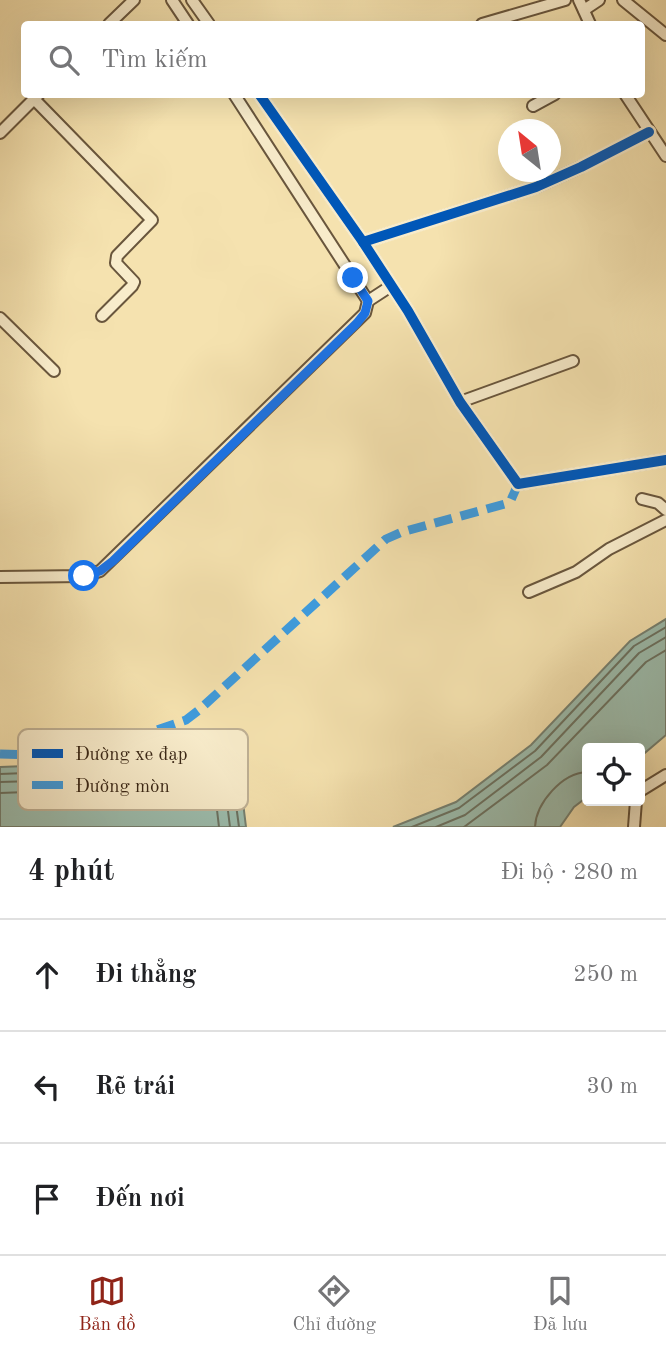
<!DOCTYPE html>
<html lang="vi">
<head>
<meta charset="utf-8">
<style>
  :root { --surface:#fff; --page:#f2f2f2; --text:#202124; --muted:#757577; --line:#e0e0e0; --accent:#8f2418 }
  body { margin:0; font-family:"Old Standard TT",serif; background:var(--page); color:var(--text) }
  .controls { position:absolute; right:21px; bottom:21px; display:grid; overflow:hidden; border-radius:7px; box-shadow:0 7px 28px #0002 }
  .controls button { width:63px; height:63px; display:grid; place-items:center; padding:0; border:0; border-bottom:2px solid var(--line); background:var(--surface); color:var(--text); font:35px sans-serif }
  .compass { position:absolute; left:498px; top:119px; width:63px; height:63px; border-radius:50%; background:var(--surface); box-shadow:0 7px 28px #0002; rotate:330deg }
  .stop { position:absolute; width:21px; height:21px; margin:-16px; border:5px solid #1a73e8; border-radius:50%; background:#fff }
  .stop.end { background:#1a73e8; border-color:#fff; box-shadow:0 2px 7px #0008 }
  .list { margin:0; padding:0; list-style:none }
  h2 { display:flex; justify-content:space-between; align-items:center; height:91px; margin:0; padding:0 28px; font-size:30px }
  h2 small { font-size:23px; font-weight:400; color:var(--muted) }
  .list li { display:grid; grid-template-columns:46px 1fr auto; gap:21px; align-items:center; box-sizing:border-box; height:112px; padding:0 28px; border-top:2px solid var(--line) }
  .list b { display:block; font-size:26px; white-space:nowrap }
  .list em { font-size:23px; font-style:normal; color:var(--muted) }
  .icon { flex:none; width:38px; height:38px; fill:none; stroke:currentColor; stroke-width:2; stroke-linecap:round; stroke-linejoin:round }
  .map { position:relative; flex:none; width:666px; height:827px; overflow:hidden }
  .search { position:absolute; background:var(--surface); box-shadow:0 7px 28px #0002; left:21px; right:21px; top:21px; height:77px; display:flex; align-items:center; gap:18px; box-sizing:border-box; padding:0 24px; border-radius:7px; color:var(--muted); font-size:26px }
  .sheet { height:427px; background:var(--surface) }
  nav { display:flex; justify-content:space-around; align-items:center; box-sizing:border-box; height:98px; border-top:2px solid var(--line); background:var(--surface); font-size:19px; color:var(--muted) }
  nav a { display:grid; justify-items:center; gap:4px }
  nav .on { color:var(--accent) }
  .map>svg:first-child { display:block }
</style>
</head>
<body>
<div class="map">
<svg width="666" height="827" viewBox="0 0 666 827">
  <rect width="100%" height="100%" fill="#f5e2af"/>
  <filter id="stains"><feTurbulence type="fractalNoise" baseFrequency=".00286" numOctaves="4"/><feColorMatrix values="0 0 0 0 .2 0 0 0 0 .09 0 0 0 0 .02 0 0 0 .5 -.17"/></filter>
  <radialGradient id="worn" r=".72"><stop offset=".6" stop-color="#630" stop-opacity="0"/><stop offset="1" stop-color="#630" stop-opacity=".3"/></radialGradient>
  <g fill="#9cbdae" stroke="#758172" stroke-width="2">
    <polygon points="666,619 666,735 640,757 640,748 587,748 587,797 574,807 560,827 393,827 456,802 531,745 630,641"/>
    <polygon points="204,754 240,778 246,827 0,827 0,767 106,763"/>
  </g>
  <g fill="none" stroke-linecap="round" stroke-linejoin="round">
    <g stroke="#6b7262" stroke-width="2">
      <polyline points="0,774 106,770 201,761 233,782 239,827"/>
      <polyline points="0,782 107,779 199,770 225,787 230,827"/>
      <polyline points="0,793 107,789 196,781 215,793 219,827"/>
      <polyline points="412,827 459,808 535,751 634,646 666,627"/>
      <polyline points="436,827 465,815 541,757 639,653 666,637"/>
      <polyline points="464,827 547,765 646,662 666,650"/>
      <path d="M535,827C536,803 562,773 587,772"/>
    </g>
    <defs>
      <g id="minor">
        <polyline points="172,0 188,24"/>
        <polyline points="192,0 209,24"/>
        <polyline points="579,0 590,24"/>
        <polyline points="623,0 666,35"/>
        <polyline points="584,10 599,0"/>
        <polyline points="109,24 134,0"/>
        <polyline points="482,24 565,0"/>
        <polyline points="259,94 363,242 408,311 460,402 518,484 666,460"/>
        <polyline points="625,94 666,156"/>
        <polyline points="34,99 152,220 117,256 116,263 134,282 132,286 102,316"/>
        <polyline points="533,106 555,94"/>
        <polyline points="0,133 39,94"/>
        <polyline points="363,242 536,187 581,167 649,132"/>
        <polyline points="368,301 391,286"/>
        <polyline points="0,318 54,371"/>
        <polyline points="460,402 573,361"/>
        <polyline points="642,499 658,503 666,510"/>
        <polyline points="0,577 84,576 100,571 365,313 368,301 234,94"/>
        <polyline points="529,592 576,572 609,549 666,520"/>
        <polyline points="640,791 666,775"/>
        <polyline points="634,827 636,801"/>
      </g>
    </defs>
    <use href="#minor" stroke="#69563d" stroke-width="14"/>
    <use href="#minor" stroke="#f8eccb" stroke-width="10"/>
    <polyline stroke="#3e9cdf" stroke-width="9" stroke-dasharray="18 9" stroke-linecap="butt" points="0,754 81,756 186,720 199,710 386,539 402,532 505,504 511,500 518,484"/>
    <defs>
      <g id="cycleway">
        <polyline points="259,94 363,242 408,311 460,402 518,484 666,460"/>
        <polyline points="363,242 536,187 581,167 649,132"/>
      </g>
    </defs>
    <use href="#cycleway" stroke="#f8eccb" stroke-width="15"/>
    <use href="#cycleway" stroke="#0057b8" stroke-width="10"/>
  </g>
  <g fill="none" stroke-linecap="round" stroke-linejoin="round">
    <polyline stroke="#1a73e8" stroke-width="9" points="84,576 100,571 113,561 357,323 365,313 368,301 353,278"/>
  </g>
  <rect x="18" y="729" width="230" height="81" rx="10" fill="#f8eccb" stroke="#bfb195" stroke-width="2"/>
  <rect x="32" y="749" width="31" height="9" fill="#0057b8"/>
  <rect x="32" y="781" width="31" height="8" fill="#3e9cdf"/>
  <g font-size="19" fill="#3a2817">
    <text x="75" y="760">Đường xe đạp</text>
    <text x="75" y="792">Đường mòn</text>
  </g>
  <rect width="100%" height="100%" filter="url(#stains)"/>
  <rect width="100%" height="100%" fill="url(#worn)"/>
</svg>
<div class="controls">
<button><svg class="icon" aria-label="locate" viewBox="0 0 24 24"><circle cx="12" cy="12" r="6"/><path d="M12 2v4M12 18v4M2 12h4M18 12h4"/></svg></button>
</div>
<svg class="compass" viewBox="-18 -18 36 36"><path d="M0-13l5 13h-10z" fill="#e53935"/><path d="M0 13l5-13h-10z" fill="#757577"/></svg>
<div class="stop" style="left:84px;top:576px"></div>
<div class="stop end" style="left:353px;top:278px"></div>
<div class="search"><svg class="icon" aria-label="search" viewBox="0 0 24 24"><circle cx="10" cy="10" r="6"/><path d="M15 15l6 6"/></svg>Tìm kiếm</div>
</div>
<section class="sheet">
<h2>4 phút<small>Đi bộ · 280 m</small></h2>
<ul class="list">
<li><svg class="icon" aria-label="ahead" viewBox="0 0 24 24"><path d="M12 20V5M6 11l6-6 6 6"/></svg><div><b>Đi thẳng</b></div><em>250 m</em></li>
<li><svg class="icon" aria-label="left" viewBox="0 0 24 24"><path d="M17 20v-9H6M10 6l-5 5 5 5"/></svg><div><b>Rẽ trái</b></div><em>30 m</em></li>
<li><svg class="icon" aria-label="arrive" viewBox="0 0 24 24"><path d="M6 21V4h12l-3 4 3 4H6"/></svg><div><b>Đến nơi</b></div></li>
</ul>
</section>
<nav>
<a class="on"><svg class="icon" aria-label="map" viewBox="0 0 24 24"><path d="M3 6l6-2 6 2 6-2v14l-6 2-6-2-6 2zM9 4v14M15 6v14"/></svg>Bản đồ</a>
<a><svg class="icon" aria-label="directions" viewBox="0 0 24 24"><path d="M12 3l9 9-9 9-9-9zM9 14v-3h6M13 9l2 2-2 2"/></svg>Chỉ đường</a>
<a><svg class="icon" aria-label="saved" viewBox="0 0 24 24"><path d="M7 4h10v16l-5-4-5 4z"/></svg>Đã lưu</a>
</nav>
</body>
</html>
